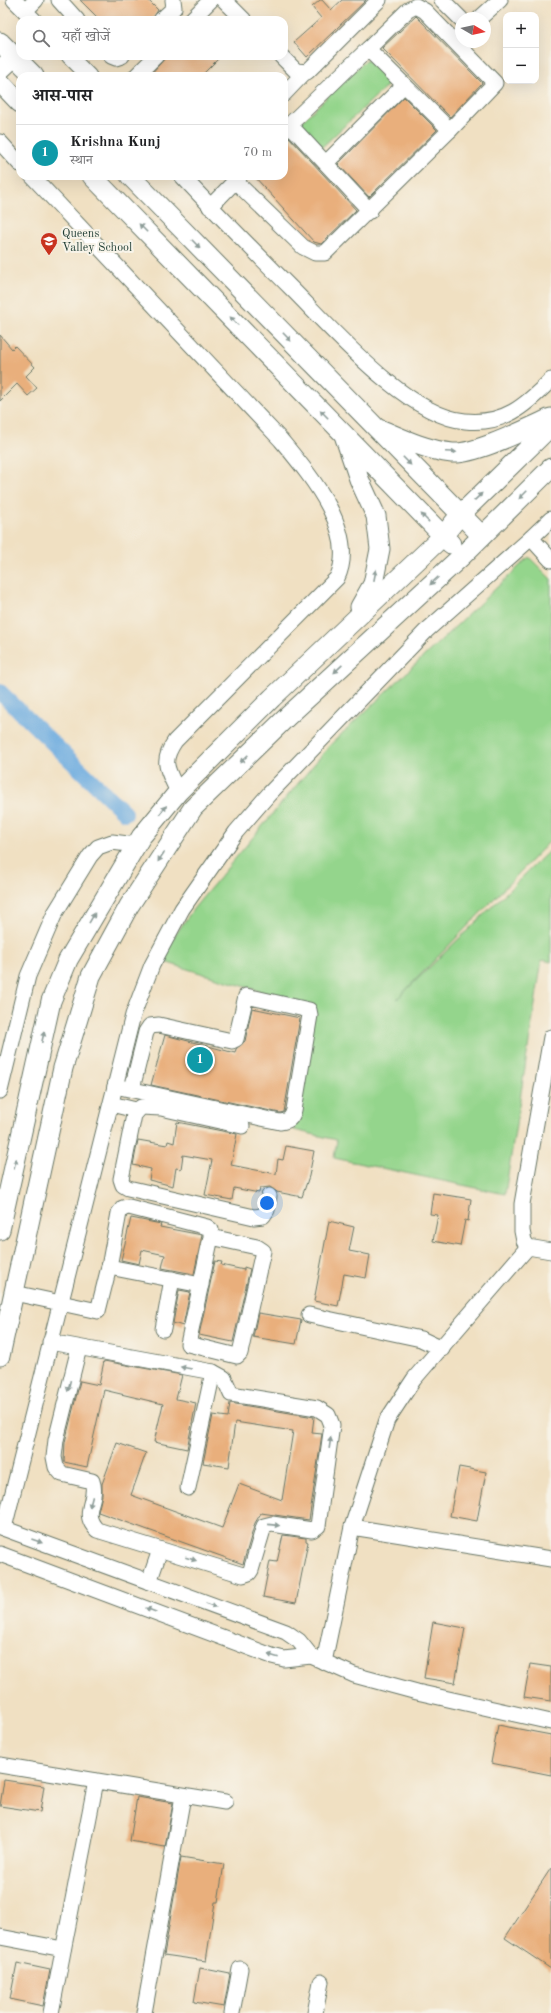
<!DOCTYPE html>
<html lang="hi">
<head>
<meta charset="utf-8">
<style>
  :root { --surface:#fff; --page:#f6f6f6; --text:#202124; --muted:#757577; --line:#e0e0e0; --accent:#2563eb }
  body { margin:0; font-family:"Old Standard TT","Noto Serif Devanagari",serif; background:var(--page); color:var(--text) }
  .controls { position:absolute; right:12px; top:12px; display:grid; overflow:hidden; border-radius:8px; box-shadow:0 4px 16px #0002 }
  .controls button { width:36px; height:36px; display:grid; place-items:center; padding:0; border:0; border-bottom:1px solid var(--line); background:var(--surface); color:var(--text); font:20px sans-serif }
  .compass { position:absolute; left:455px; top:12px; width:36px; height:36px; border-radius:50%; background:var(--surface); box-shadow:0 4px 16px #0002; rotate:99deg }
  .you { position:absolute; left:267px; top:1203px; width:14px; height:14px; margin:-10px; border:3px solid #fff; border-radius:50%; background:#1a73e8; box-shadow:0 0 0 6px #1a73e833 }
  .badge { display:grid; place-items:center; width:26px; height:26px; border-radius:50%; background:var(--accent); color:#fff; font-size:13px; font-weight:700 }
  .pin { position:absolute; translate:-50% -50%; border:2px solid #fff; box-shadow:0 1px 4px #0006 }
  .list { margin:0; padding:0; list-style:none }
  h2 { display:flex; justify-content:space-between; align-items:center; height:52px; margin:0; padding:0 16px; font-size:17px }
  h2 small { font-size:13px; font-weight:400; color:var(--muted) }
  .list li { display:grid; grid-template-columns:26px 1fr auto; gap:12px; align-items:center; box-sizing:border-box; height:56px; padding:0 16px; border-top:1px solid var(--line) }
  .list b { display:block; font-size:15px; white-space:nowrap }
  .list p { margin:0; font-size:13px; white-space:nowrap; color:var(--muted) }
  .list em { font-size:13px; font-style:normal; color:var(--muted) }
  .icon { flex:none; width:22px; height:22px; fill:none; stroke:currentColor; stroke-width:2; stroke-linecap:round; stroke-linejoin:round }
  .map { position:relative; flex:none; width:551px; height:2013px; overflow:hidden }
  .search { position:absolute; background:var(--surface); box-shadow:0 4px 16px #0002; left:16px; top:16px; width:272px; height:44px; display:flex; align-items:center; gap:10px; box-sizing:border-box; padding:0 14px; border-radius:12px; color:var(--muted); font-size:15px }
  .panel { position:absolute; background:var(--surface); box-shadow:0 4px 16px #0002; left:16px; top:72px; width:272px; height:108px; border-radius:12px }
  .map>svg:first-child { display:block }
</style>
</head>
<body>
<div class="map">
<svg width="551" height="2013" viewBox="0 0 551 2013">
  <rect width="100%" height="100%" fill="#f7f3e8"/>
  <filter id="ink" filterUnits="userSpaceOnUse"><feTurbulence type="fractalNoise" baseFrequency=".025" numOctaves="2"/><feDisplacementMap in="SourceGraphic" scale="8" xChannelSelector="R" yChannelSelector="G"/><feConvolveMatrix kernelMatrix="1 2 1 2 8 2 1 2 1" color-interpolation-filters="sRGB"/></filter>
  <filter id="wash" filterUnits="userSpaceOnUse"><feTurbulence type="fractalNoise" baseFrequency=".012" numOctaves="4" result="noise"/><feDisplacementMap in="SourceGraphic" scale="16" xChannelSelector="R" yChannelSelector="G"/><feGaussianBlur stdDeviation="0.9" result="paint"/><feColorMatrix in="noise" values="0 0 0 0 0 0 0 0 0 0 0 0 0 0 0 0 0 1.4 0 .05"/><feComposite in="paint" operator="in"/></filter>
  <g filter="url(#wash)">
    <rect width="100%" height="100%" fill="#f0e0c2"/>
    <g fill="#94d58c" stroke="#5a8960">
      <polygon points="367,59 390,83 321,148 299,124"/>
      <polygon points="529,557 551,579 551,840 397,999 551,849 551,962 542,960 505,1194 334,1158 337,1140 294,1130 315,1008 158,960 194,908 331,744"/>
    </g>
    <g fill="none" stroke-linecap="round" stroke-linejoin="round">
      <polyline stroke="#6cabdf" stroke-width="16" points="0,692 125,813"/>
    </g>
    <g id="blocks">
      <g fill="#e9af7b">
        <polygon points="80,0 148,0 158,10 152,20 100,20"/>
        <polygon points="320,0 322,0 331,10 342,0 366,0 307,57 294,42 321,18 312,7"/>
        <polygon points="416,16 482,83 450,117 382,48"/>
        <polygon points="167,56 221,56 201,76 149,76"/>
        <polygon points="404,97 437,130 369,197 338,164"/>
        <polygon points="289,137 356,210 321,244 314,242 254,176 284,176 284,139"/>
        <polygon points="0,335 12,349 15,346 35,367 26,376 37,388 28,396 17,384 0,401"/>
        <polygon points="252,1008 300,1018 284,1112 280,1113 151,1085 165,1035 235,1053 236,1049 245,1041"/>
        <polygon points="177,1122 237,1134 231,1165 276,1174 278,1159 283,1160 286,1146 314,1151 309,1176 302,1197 277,1192 270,1187 260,1188 259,1193 234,1188 232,1200 205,1195 212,1160 183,1155 181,1169 176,1168 173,1186 149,1180 151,1169 133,1165 138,1140 167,1145 168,1141 174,1143"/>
        <polygon points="433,1193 471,1199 468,1221 465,1220 460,1246 433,1241 438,1215 430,1214"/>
        <polygon points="131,1218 161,1224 160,1227 202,1235 194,1274 162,1268 165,1255 142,1250 139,1264 121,1260"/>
        <polygon points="329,1221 354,1227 349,1251 370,1255 366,1278 344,1274 338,1306 314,1301"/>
        <polygon points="215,1261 222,1262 221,1265 244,1270 244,1267 250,1269 233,1342 199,1335"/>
        <polygon points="179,1290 190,1292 183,1326 173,1323"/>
        <polygon points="258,1313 301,1320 296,1344 253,1337"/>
        <polygon points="104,1361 182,1375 176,1399 196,1403 187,1449 154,1442 163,1404 104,1390 87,1467 64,1462 65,1442 80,1381 99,1385"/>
        <polygon points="230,1403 314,1417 312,1433 322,1434 309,1520 261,1513 255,1523 243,1564 98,1512 102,1495 102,1484 117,1443 146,1453 131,1495 222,1528 239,1484 282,1500 293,1431 235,1422 229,1467 203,1463 213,1415 228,1417"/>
        <polygon points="459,1467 486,1472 477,1521 450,1516"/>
        <polygon points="283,1535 306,1538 306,1541 308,1542 296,1603 263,1597 270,1561 277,1562"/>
        <polygon points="433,1622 465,1628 455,1683 424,1678"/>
        <polygon points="530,1664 551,1667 551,1701 524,1697"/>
        <polygon points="498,1725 551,1735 551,1775 491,1763"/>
        <polygon points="4,1780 44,1786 40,1812 0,1806"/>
        <polygon points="137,1797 173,1803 165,1847 130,1841"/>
        <polygon points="181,1857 224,1864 218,1902 215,1902 206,1961 164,1955"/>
        <polygon points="551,1868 551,1969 505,1938"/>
        <polygon points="17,1963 50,1970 43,2006 10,1999"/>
        <polygon points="200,1968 230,1974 224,2007 194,2002"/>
      </g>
    </g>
  </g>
  <g filter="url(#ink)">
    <use href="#blocks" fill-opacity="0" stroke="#687666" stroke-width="1"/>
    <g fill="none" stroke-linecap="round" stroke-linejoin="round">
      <defs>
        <g id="minor">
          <polyline points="14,0 34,20"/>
          <polyline points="59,0 77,20"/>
          <polyline points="224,0 244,20"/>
          <polyline points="442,0 461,19"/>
          <polyline points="25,11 36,0"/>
          <polyline points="480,18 500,0"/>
          <polyline points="161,20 174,8 173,0"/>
          <polyline points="191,20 211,0"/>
          <polyline points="69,56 89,76"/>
          <polyline points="111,56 116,58 122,56"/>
          <polyline points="281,56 296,71 307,72 379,0"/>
          <polyline points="136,76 156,56"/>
          <polyline points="284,94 304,73"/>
          <polyline points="290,125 370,211"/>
          <polyline points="284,130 368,49 450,130"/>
          <polyline points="0,142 20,164"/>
          <polyline points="326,163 404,85"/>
          <path d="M32,176L281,440C309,474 359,532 337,578L175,741C160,763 168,770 178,792"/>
          <path d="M182,176C218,215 255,252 292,289C332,329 407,416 465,421C504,425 525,406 551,380"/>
          <polyline points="235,181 303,247 315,253 325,253 450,130 495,83 425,11 416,6 408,10 368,49"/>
          <polyline points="210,207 240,176"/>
          <polyline points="551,519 531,538 551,560"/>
          <polyline points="551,1037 522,1204 522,1231 524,1241 528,1247 551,1251"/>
          <path d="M115,1086L280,1122C289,1121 292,1118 294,1110L310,1015L309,1010L246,996L236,1039L232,1041L159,1025L150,1026L146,1032L132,1089"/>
          <polyline points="0,1091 28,976 55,913 90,856 98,847 112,842 136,845"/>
          <polyline points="111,1104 136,1110"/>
          <polyline points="242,1126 161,1108 141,1107 134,1115 121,1179 123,1185 128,1188 254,1217 263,1216 267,1210 269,1196"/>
          <polyline points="109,1267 201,1285"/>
          <polyline points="14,1293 98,1311 109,1267 119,1213 123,1208 129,1207 207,1227 211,1230 211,1237 188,1344 237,1356 240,1353 263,1251 257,1247 211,1237"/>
          <polyline points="309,1315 421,1339 442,1349"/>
          <polyline points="163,1329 172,1279"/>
          <path d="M50,1342L213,1372L224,1378L231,1394L317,1408L328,1415L332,1425L318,1526L312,1530L272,1524L264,1526L251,1570L249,1573L243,1575L97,1530C79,1512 99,1500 92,1481L62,1474L56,1467L54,1457L56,1440L79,1348"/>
          <polyline points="188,1488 213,1372"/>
          <polyline points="0,1527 286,1632 299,1641 311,1656 354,1675 417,1692 551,1722"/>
          <polyline points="352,1527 551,1559"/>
          <polyline points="4,1528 133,1015 152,965 182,909 236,832 269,794 426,631 531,538"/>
          <polyline points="0,1554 272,1656 284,1659 311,1656"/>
          <polyline points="149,1582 160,1550"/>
          <polyline points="324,1662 352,1527 387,1420 414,1379 528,1247"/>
          <polyline points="0,1765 225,1802"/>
          <polyline points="0,1937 63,1949"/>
          <polyline points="51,2013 96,1781"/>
          <polyline points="144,2013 183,1796"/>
          <polyline points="232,2013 240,1969"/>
          <polyline points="315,2013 321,1982"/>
        </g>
        <g id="major">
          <polyline points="0,42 34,76"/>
          <polyline points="0,70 15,56"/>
          <polyline points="0,82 20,103"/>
          <polyline points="92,176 451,544"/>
          <polyline points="130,176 482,536"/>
          <path d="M382,430C405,440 427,450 452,453C475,455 528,428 551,418"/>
          <polyline points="345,438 359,479 376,516 380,549 373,584 360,607"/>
          <polyline points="0,1230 51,1001 68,960 141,837 178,792 272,698 443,536 460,515 551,426"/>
          <polyline points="0,1356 63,1068 91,976 129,906 193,808 288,716 463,555 551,468"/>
        </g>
      </defs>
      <use href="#minor" stroke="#687666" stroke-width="17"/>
      <use href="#major" stroke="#687666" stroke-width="21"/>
      <use href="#minor" stroke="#fff" stroke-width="15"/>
      <use href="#major" stroke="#fff" stroke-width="19"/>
    </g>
    <defs><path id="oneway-solid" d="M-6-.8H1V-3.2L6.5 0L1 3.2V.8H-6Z"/></defs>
    <g fill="#8f9e9a">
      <use href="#oneway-solid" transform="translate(143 228) rotate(-134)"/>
      <use href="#oneway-solid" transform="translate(196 244) rotate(46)"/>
      <use href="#oneway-solid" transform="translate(234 321) rotate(-134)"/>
      <use href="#oneway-solid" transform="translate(287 337) rotate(46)"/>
      <use href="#oneway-solid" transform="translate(324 414) rotate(-134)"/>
      <use href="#oneway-solid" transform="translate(451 452) rotate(3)"/>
      <use href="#oneway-solid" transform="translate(407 461) rotate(46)"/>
      <use href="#oneway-solid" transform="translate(523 495) rotate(135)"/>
      <use href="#oneway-solid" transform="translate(478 497) rotate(-44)"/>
      <use href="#oneway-solid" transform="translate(425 518) rotate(-134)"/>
      <use href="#oneway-solid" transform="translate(375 575) rotate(-79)"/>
      <use href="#oneway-solid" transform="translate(434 581) rotate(137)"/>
      <use href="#oneway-solid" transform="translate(338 669) rotate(137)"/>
      <use href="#oneway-solid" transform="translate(244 759) rotate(136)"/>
      <use href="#oneway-solid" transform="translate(163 810) rotate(-51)"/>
      <use href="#oneway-solid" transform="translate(161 857) rotate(123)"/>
      <use href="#oneway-solid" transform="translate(92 918) rotate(-60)"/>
      <use href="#oneway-solid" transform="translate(43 1037) rotate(-77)"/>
      <use href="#oneway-solid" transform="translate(15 1164) rotate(-77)"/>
      <use href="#oneway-solid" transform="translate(186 1368) rotate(-170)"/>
      <use href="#oneway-solid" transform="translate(69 1386) rotate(104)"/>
      <use href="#oneway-solid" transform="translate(330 1443) rotate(-82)"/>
      <use href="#oneway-solid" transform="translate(91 1502) rotate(105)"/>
      <use href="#oneway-solid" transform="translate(274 1525) rotate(6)"/>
      <use href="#oneway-solid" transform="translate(37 1541) rotate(20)"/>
      <use href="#oneway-solid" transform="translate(191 1559) rotate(17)"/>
      <use href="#oneway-solid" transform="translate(211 1605) rotate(20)"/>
      <use href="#oneway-solid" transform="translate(151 1610) rotate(-159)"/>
      <use href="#oneway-solid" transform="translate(273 1656) rotate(-162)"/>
    </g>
  </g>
  <defs>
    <symbol id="school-pin" viewBox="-11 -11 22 30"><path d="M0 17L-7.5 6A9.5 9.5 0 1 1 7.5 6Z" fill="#c8321e" stroke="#f7f3e8"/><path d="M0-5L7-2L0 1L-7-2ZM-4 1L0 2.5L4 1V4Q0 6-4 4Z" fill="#fff"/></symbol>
  </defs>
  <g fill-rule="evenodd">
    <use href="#school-pin" x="39" y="231" width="20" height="27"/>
  </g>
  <g text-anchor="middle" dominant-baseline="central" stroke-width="4" stroke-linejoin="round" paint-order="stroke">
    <g font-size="12" fill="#1f3d34" stroke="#f7f3e8" text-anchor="start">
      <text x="62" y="234">Queens<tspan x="62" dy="14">Valley School</tspan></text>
    </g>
  </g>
</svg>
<div class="controls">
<button>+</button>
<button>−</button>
</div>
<svg class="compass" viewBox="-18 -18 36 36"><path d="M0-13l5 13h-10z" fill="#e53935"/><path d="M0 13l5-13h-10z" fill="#757577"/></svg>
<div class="you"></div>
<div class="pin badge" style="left:200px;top:1060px;background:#0f9aa8">1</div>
<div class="search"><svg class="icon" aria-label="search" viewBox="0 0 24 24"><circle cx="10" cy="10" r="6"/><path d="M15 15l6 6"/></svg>यहाँ खोजें</div>
<section class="panel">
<h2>आस-पास<small></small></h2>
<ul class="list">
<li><span class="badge" style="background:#0f9aa8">1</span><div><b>Krishna Kunj</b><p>स्थान</p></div><em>70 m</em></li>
</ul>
</section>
</div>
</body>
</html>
